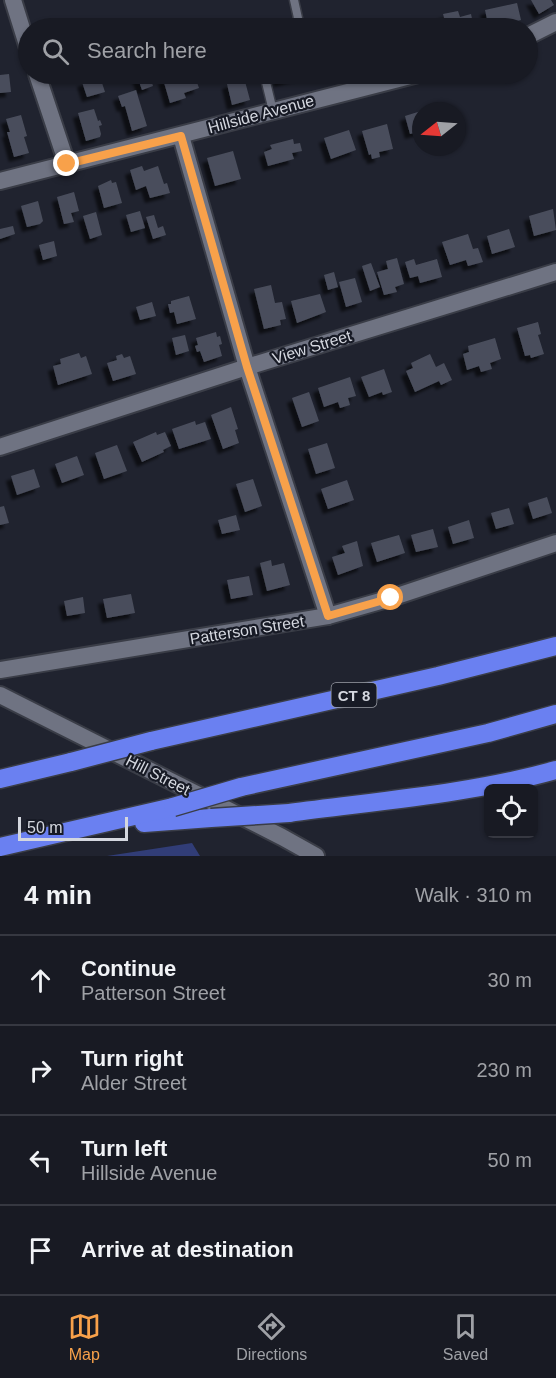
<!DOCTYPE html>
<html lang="en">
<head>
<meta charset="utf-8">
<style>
  :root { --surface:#181a23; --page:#21232b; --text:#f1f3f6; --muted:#9fa1a6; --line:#363841; --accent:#f8a14a }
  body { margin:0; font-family:Arial,sans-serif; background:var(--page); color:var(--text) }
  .controls { position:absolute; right:18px; bottom:18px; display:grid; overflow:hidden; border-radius:9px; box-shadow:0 2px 4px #0004 }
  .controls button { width:54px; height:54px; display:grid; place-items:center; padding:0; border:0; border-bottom:2px solid var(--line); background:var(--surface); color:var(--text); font:30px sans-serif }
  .compass { position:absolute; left:412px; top:102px; width:54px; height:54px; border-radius:50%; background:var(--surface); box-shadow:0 2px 4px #0004; rotate:253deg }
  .scale { position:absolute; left:18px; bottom:15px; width:110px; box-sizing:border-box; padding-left:6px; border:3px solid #d4d7df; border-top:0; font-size:16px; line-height:21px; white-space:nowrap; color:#d4d7df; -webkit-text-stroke:4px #171a25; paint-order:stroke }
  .stop { position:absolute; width:18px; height:18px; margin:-14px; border:4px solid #f8a14a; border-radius:50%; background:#fff }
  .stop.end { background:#f8a14a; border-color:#fff; box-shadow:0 2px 6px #0008 }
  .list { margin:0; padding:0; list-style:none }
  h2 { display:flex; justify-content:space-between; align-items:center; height:78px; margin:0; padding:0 24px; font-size:26px }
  h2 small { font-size:20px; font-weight:400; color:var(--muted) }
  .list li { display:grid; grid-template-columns:39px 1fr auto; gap:18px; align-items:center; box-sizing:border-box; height:90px; padding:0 24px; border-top:2px solid var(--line) }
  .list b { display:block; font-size:22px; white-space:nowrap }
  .list p { margin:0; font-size:20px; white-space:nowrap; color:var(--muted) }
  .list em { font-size:20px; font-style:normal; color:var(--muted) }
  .icon { flex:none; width:33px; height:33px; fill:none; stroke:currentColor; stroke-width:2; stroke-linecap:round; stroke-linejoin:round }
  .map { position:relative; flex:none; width:556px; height:856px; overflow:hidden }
  .search { position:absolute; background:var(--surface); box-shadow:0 2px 4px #0004; left:18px; right:18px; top:18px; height:66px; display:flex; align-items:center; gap:15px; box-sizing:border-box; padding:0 21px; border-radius:33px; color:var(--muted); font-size:22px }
  .sheet { height:438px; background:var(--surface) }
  nav { display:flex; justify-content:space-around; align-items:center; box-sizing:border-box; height:84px; border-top:2px solid var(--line); background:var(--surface); font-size:16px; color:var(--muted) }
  nav a { display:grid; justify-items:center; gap:3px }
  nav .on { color:var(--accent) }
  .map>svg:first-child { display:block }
</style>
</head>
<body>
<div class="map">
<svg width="556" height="856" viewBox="0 0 556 856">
  <defs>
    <filter id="shadow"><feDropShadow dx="-5" dy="5" stdDeviation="1.5" flood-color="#0009"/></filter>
  </defs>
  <rect width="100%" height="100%" fill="#20232f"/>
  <polygon fill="#313d77" points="192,843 200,856 107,856"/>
  <g fill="#4a4e5c" filter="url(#shadow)">
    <polygon points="531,0 551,0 554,5 539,14"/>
    <polygon points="517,3 521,20 489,28 485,10"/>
    <polygon points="458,11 460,17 471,14 474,28 441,28 439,23 445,21 443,14"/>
    <polygon points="9,74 11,92 0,93 0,75"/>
    <polygon points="145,74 149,74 153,86 142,90 137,76"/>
    <polygon points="173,74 194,74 199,88 184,93 186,98 170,103 163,79 173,75"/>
    <polygon points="243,74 250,100 232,105 227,84 239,80 237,75"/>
    <polygon points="277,74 309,74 279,82"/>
    <polygon points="100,77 105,92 87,97 82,82"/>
    <polygon points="136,90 147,126 132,131 125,106 122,107 118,96"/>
    <polygon points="94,109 98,121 100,120 102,125 99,126 101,134 100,137 86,141 78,113"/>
    <polygon points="421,111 421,131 410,134 405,116"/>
    <polygon points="21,115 27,136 24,137 29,153 14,157 7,132 10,132 6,119"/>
    <polygon points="387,124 393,149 379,152 380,157 372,159 371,154 369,155 362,131"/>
    <polygon points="349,130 356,150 331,159 324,138"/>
    <polygon points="293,139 294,144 300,143 302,151 292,153 294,159 268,166 264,152 272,149 270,145"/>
    <polygon points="233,151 241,179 215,186 207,158"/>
    <polygon points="142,166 144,171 158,166 164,184 167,183 170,193 150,198 146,186 136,190 130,170"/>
    <polygon points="111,180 112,183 116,182 122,203 104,208 98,186"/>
    <polygon points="74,192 79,211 71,213 74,222 64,224 57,197"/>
    <polygon points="38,201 43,221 40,224 27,227 21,206"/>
    <polygon points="553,209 556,230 534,236 529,216"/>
    <polygon points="140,211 145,228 131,232 126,215"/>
    <polygon points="96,212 102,235 90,239 83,216"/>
    <polygon points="154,215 158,228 163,226 166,235 153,239 146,217"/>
    <polygon points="13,226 15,234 0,239 0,229"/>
    <polygon points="509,229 515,247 492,254 487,236"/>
    <polygon points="468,234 473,249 478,248 483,262 468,266 466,260 450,265 442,242"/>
    <polygon points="54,241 57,256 43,260 39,245"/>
    <polygon points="397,258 404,284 395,287 397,292 384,295 377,272 388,269 386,261"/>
    <polygon points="414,259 416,265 437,259 442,277 420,283 418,276 410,278 405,262"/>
    <polygon points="371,263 380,287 370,291 362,266"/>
    <polygon points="334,272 338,287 328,290 324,275"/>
    <polygon points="355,278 362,302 346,307 339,282"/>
    <polygon points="271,285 275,303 282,302 286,319 280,320 281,325 264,329 254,289"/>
    <polygon points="320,294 326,312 297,323 291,301"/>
    <polygon points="189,296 196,319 177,324 174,312 170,313 168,304 171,304 171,301"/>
    <polygon points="152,302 156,316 140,320 136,307"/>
    <polygon points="538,322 541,334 538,335 544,354 531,358 530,355 525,356 517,328"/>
    <polygon points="216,332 217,337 220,336 222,344 219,345 222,356 204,362 200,351 197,352 195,346 198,345 196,338"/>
    <polygon points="185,335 189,351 176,355 172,338"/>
    <polygon points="495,338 501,359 490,363 492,369 481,372 479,366 467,370 463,354 469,352 468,346"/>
    <polygon points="79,353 81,358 86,356 92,374 58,385 53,366 61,364 60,359"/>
    <polygon points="122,354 124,358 130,356 136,374 113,381 107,363 117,360 116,356"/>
    <polygon points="430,354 436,367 444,363 452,380 441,385 439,381 415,392 406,371 413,368 411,363"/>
    <polygon points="384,369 392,392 383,395 382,392 369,397 361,377"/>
    <polygon points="350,377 356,396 348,398 350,405 340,408 338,402 324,407 318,388"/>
    <polygon points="309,392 319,421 302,427 292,398"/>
    <polygon points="231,407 238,429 235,430 239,443 223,449 211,415"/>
    <polygon points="195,421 196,425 205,422 211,439 179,449 172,429"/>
    <polygon points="156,432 157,435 165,432 171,446 163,450 164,452 142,462 133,442"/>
    <polygon points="327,443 335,468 316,474 308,449"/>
    <polygon points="117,445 127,471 104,479 95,453"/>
    <polygon points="77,456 84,475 62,483 55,464"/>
    <polygon points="34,469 40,487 17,495 11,476"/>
    <polygon points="253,479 262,506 245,512 236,484"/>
    <polygon points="347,480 354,500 328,509 321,489"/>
    <polygon points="547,497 552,513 533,519 528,503"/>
    <polygon points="4,506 9,523 0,525 0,507"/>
    <polygon points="509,508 514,524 496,529 491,513"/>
    <polygon points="236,515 240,530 222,534 218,520"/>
    <polygon points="469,520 474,538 453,544 448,527"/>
    <polygon points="433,529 438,547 416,552 411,535"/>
    <polygon points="399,535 405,553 377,562 371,543"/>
    <polygon points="357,541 363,566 338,575 332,557 345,553 342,546"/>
    <polygon points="271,560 272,566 284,563 290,585 267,591 260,563"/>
    <polygon points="249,576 253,595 231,599 227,580"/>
    <polygon points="131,594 135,613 107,618 103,599"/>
    <polygon points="83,597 85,613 67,616 64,601"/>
  </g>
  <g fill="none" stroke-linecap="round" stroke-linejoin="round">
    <defs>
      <g id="lane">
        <polyline points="284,28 296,22 298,18 294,0"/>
        <polyline points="264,74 273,111"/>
      </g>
      <g id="street">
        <polyline points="13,0 28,48"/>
        <polyline points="528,36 556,22"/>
        <polyline points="37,74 67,164"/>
        <polyline points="181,136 247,367 328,616"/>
        <polyline points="0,181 418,74"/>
        <polyline points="0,447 247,367 556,272"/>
        <polyline points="0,670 328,616 391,598 556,543"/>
        <polyline points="0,695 282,837 316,856"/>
      </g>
      <g id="highway">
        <polyline points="151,741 438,676 556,646"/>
        <polyline points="0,779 71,762"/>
        <polyline points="241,787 488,733 556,714"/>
        <path d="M289,813C377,801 471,794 556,770"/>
        <polyline points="144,823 211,818"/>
        <polyline points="0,847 173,807"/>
      </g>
    </defs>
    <use href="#lane" stroke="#3a3d47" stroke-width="11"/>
    <use href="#street" stroke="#3a3d47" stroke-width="20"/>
    <use href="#highway" stroke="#3a3d47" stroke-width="21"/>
    <use href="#lane" stroke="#6f7382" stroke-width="8"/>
    <use href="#street" stroke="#6f7382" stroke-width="16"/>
    <use href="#highway" stroke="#6a80f1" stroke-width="18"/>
    <defs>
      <g id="highway-bridge">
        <polyline points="71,762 151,741"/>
        <polyline points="173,807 241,787"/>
        <polyline points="211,818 289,813"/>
      </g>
    </defs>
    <use href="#highway-bridge" stroke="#3a3d47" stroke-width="21" stroke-linecap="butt"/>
    <use href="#highway-bridge" stroke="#6a80f1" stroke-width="18"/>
  </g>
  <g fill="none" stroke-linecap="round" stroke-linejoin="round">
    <polyline stroke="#f8a14a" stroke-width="8" points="67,164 181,136 247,367 328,616 391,598"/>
  </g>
  <g text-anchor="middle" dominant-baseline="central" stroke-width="4.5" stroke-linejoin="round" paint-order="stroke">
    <rect fill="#171a25" stroke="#9b9ea7" stroke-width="1.5" x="331.5" y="683" width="45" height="24" rx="4.5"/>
    <g font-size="15" font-weight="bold" fill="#d4d7df">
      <text x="354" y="695">CT 8</text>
    </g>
    <g font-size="16" fill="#d4d7df" stroke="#171a25">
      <text transform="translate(261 114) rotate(-15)">Hillside Avenue</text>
      <text transform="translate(312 347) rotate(-17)">View Street</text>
      <text transform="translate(247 630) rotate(-9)">Patterson Street</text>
      <text transform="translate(158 775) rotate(27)">Hill Street</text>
    </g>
  </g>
</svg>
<div class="controls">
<button><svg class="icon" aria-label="locate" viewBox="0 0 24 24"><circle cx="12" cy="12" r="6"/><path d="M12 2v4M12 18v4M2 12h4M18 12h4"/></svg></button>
</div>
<svg class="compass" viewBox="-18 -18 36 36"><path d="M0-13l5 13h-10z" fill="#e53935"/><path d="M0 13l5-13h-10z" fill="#9fa1a6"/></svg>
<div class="scale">50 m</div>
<div class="stop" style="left:391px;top:598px"></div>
<div class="stop end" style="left:67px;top:164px"></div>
<div class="search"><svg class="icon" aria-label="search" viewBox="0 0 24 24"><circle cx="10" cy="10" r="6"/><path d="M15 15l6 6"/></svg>Search here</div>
</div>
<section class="sheet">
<h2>4 min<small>Walk · 310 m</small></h2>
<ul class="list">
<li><svg class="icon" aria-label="ahead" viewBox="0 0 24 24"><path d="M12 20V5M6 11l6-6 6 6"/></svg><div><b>Continue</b><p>Patterson Street</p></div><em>30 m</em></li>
<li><svg class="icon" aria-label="right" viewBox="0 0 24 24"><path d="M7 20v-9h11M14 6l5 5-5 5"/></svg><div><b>Turn right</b><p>Alder Street</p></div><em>230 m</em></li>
<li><svg class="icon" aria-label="left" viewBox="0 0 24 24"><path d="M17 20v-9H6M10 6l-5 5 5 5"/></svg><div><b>Turn left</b><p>Hillside Avenue</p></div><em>50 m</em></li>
<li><svg class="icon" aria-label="arrive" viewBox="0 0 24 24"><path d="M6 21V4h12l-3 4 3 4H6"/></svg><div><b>Arrive at destination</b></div></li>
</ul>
</section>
<nav>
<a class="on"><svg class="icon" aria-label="map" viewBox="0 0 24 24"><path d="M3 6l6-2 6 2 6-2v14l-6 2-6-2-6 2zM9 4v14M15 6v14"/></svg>Map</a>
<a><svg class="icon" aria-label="directions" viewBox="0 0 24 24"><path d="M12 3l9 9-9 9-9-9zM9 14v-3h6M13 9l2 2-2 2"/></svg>Directions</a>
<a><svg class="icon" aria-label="saved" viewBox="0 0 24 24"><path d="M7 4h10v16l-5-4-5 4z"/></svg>Saved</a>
</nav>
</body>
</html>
